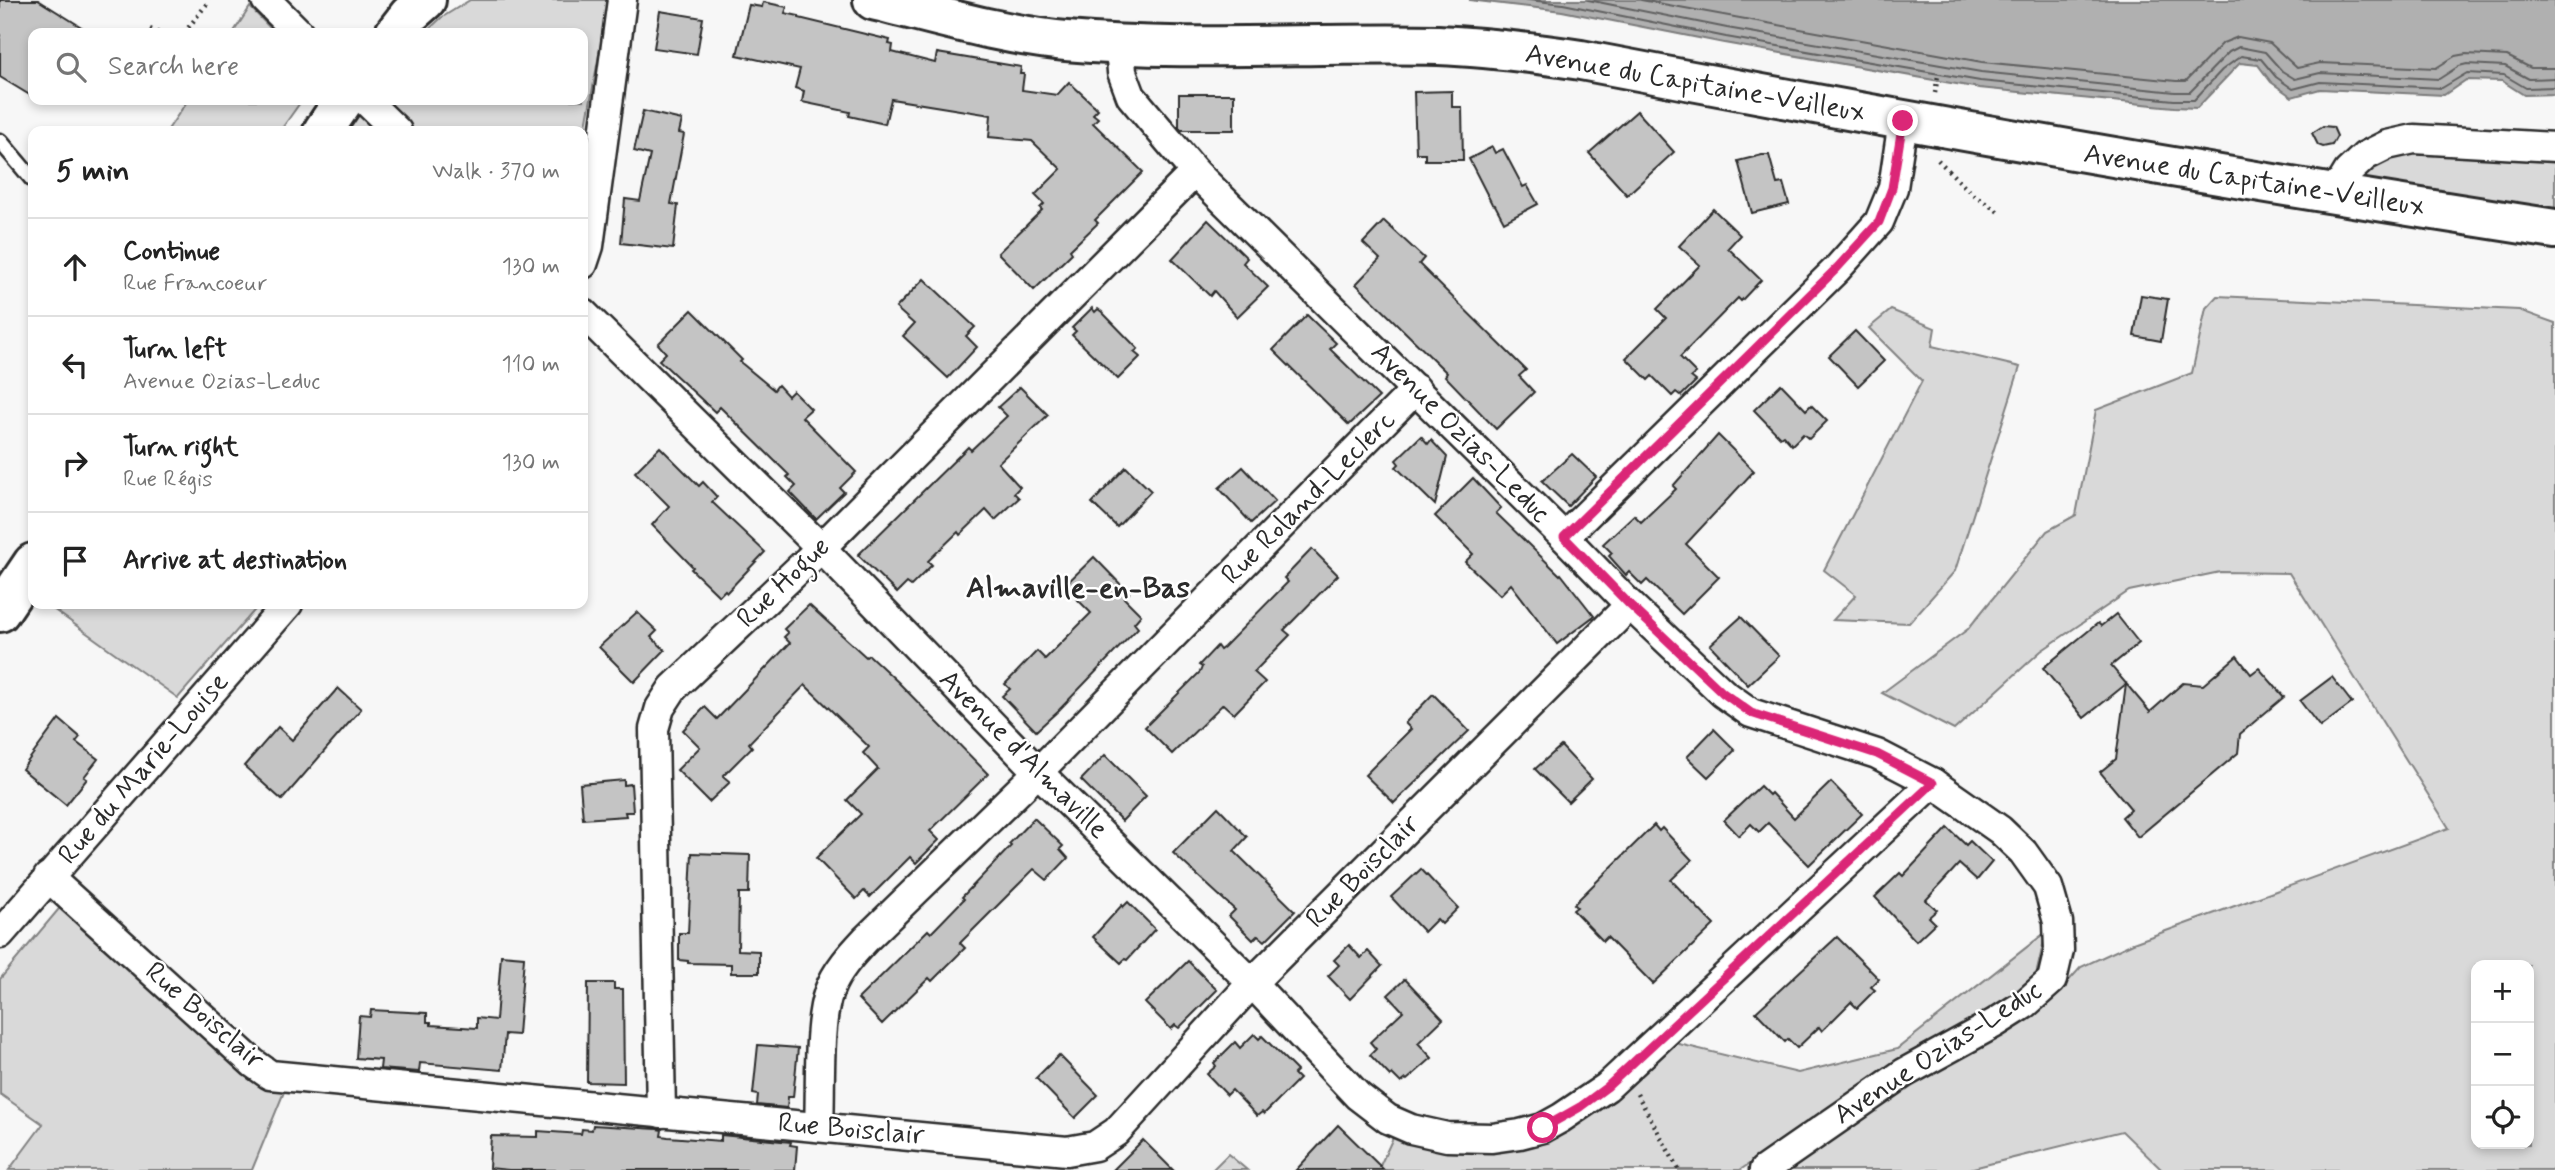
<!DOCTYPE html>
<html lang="en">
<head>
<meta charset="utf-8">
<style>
  :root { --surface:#fff; --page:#f6f6f6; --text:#222; --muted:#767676; --line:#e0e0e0 }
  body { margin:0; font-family:Mynerve,sans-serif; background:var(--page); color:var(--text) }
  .controls { position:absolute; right:21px; bottom:21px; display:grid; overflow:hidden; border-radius:14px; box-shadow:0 4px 10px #0003 }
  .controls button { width:63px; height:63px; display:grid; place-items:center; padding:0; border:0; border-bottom:2px solid var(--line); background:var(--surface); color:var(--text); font:35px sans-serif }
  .stop { position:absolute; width:21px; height:21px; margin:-16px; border:5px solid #db2777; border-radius:50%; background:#fff }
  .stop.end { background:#db2777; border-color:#fff; box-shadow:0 2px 7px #0008 }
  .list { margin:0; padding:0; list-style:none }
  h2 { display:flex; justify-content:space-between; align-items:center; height:91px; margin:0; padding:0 28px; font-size:30px }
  h2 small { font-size:23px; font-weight:400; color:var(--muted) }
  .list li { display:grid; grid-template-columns:46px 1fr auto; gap:21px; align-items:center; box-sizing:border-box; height:98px; padding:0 28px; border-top:2px solid var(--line) }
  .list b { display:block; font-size:26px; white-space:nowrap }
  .list p { margin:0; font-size:23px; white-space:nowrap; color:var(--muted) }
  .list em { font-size:23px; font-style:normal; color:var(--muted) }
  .icon { flex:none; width:38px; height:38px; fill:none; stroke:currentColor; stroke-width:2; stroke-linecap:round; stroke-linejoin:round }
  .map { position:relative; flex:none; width:2555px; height:1170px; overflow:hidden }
  .search { position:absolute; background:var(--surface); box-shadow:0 4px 10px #0003; left:28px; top:28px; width:560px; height:77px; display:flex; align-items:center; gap:18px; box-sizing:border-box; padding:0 24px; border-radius:14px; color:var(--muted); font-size:26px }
  .panel { position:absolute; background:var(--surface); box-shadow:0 4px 10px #0003; left:28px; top:126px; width:560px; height:483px; border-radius:14px }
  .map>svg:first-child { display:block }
</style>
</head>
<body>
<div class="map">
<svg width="2555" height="1170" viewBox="0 0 2555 1170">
  <rect width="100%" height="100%" fill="#f7f7f7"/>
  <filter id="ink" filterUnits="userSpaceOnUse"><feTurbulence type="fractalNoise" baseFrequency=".0143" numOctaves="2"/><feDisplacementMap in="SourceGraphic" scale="14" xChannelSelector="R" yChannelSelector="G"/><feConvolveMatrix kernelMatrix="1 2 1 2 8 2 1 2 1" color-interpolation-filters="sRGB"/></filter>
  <g filter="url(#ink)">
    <g fill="#d9d9d9" stroke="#828282" stroke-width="2" fill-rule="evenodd">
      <polygon points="470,0 609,0 583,142 583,131 344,131 366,100 583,100 583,33 425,33 441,18"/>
      <polygon points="250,7 275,33 233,33"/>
      <polygon points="188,100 302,100 280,131 167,131"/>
      <polygon points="2387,145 2555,147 2555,229 2334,195"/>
      <path d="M2217,296L2519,310L2555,323V1170H2162L2122,1131L1965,1170H1791L1904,1085L2042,1003L2065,985L2081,967L2133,943L2449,828L2289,573L2220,572L2129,591L2041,651L1954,730L1882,693L1968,629L2047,531L2076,515L2096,410L2192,373L2206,308ZM2476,965H2529V1144H2476Z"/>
      <polygon points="1891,310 1935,328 1932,346 2020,367 1955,571 1909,623 1833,620 1856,595 1824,570 1922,381 1869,328"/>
      <polygon points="46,604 260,604 178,698"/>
      <polygon points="63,904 237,1068 284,1092 252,1170 9,1170 43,1124 0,1094 0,979"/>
      <polygon points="2046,932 2036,975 2028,988 1854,1094 1740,1170 1378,1170 1397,1129 1508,1142 1671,1042 1798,1073 1897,1049"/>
      <polygon points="1228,1154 1247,1170 1212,1170"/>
    </g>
    <polygon fill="#b0b0b0" stroke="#7b7b7b" stroke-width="2" points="1469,0 2555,0 2555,94 2524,95 2502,81 2466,80 2444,95 2320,89 2292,97 2271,82 2258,65 2240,63 2197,108 2174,107 1979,88 1724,43 1562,11"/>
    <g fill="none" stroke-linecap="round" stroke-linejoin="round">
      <g stroke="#606060" stroke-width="2">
        <polyline points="1529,0 1563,4 1726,37 1980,81 2174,100 2194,100 2222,70 2241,56 2261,59 2276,77 2293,89 2320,82 2442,88 2467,73 2504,75 2526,88 2555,87"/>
        <polyline points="1588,0 1727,28 1981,72 2175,92 2190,92 2229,52 2239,47 2265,52 2282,71 2295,79 2320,73 2439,79 2459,66 2467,64 2505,66 2529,79 2555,78"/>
        <polyline points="1641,0 1982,62 2176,81 2186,81 2223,43 2238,37 2270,43 2297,68 2320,63 2436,68 2455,56 2466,54 2507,56 2531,68 2555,68"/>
      </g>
    </g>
    <g fill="#c4c4c4" stroke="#2b2b2b" stroke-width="2">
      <polygon points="0,0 38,0 91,33 33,33 33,97 0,77"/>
      <polygon points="763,2 787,7 785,13 799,16 799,18 890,40 889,44 893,45 892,52 935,63 937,53 1021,67 1020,74 1024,74 1022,90 1057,95 1069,82 1098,109 1093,114 1098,118 1093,123 1143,172 1095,220 1098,223 1070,250 1072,253 1034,290 998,253 1042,210 1040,208 1044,204 1035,195 1061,169 1032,141 989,137 991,115 891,99 885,124 849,116 850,112 802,102 804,91 795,88 800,69 737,55 749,5 762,7"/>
      <polygon points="660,11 703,18 697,54 654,48"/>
      <polygon points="1452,91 1452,107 1462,107 1463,160 1425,160 1425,153 1416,153 1414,92"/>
      <polygon points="1179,94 1234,94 1234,130 1182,130 1179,127"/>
      <polygon points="643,111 682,120 679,133 684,134 671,204 678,205 673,249 621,243 625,199 640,201 650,155 634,151"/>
      <polygon points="1637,111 1674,152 1627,195 1589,153"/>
      <polygon points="2323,126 2333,127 2337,136 2332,145 2323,147 2318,145 2312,133"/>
      <polygon points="1492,147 1495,153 1503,149 1523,187 1527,185 1538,204 1504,222 1495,205 1492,204 1469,159"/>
      <polygon points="1762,155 1769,155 1777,184 1783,183 1789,204 1752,213 1738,161"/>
      <polygon points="1713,209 1740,235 1728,248 1761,280 1741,301 1738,298 1680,357 1696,373 1691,377 1696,381 1681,396 1676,392 1672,396 1652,376 1648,380 1626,358 1666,318 1657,309 1700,265 1679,246"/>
      <polygon points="1208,220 1247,258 1243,263 1268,287 1237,317 1214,291 1210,296 1172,259"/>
      <polygon points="1384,221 1424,258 1419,264 1526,370 1519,376 1534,392 1496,429 1445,376 1447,373 1356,284 1380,259 1363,243"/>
      <polygon points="924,279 975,327 966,336 977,347 948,378 903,336 914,324 896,308"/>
      <polygon points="2141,295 2168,299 2161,341 2134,336"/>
      <polygon points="1092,308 1095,312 1098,309 1102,312 1138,349 1134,352 1140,357 1118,379 1072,335 1076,331 1072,328"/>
      <polygon points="692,310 742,360 740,362 774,390 778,385 788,396 793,391 811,409 802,417 856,472 840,488 844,492 816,519 790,492 796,486 787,477 789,475 720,407 715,412 659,360 666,353 658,344"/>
      <polygon points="1307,315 1336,343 1330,349 1379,397 1349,425 1273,350"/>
      <polygon points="1855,331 1884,361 1858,386 1829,356"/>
      <polygon points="1781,384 1806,410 1811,405 1827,421 1809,439 1803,434 1792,445 1783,435 1780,437 1754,410"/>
      <polygon points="1020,387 1048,415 998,463 1020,487 1014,493 1019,498 995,520 986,510 960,535 958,532 928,561 932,565 911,586 907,583 897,593 858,555 968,447 971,450 1007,416 998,407"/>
      <polygon points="1718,435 1754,471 1686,544 1719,577 1682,614 1647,580 1642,585 1629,572 1626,575 1609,556 1612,553 1603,544 1634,515 1641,522 1676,489 1673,486"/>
      <polygon points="1421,436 1428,444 1431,440 1447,457 1435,505 1396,467 1399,464 1396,460"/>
      <polygon points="660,447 699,486 703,482 717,497 712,502 765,552 727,592 725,590 719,596 691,569 693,567 652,525 669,506 635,472"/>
      <polygon points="1572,454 1596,477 1568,506 1542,481"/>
      <polygon points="1126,467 1151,491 1117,527 1092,503"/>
      <polygon points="1243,467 1275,501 1251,523 1219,488"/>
      <polygon points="1473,478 1501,508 1496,513 1560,575 1561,574 1594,616 1557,644 1511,584 1500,595 1465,562 1473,554 1435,516"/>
      <polygon points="1312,549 1338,575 1284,630 1290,635 1254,672 1265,682 1234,714 1223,704 1172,754 1145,727 1200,672 1202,667 1199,665 1217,646 1220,650 1224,647 1288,582 1284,578"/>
      <polygon points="1094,557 1129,593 1124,598 1141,615 1134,623 1138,628 1059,710 1036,731 1002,696 1010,689 1005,684 1037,651 1045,659 1091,613 1064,586"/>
      <polygon points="809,605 866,657 869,655 898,682 988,774 930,831 939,840 916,863 910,857 870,897 864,891 856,899 816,858 861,814 847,800 878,769 863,753 869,747 805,685 749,743 752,747 723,776 730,782 709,802 677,770 700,747 683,730 705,707 717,719 790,643 784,637 788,633 784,629"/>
      <polygon points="637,612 657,631 651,637 665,650 634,682 599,647"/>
      <polygon points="2116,614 2139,643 2111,666 2150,712 2183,683 2203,685 2237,656 2251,674 2259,668 2284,697 2240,734 2238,753 2138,837 2122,817 2131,809 2100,772 2116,759 2126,684 2084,718 2043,668 2098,623 2101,626"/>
      <polygon points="1741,617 1779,656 1748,685 1710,645"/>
      <polygon points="2332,677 2352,703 2320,727 2300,701"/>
      <polygon points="338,688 361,709 282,800 244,766 278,727 292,740"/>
      <polygon points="1433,694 1469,731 1394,803 1365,775 1411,729 1405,723"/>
      <polygon points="59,719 80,737 76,742 98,759 84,777 87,779 66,805 22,769"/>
      <polygon points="1714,729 1735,750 1708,777 1687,757"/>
      <polygon points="1561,746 1592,779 1568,802 1535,769"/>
      <polygon points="1105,755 1146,796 1122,821 1081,780"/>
      <polygon points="624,780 624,785 631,784 633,812 625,812 626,816 583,819 580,784"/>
      <polygon points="1831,782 1862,814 1809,865 1768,823 1759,832 1751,824 1739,836 1724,820 1760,786 1769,795 1771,793 1794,818"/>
      <polygon points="1218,807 1247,837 1234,851 1295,911 1265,941 1258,935 1253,940 1229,916 1235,910 1173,853"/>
      <polygon points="1034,818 1063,846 1060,849 1068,858 1047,880 1034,869 960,943 965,948 932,981 929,978 882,1024 858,999 928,930 931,933 964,899 962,897 1011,846 1009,844"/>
      <polygon points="1654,825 1659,831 1662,828 1692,860 1671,880 1714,925 1653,984 1607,937 1603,941 1573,910 1577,907 1574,904"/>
      <polygon points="1948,828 1966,845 1970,841 1992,862 1977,880 1959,864 1926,900 1937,910 1929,917 1935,923 1916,941 1875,897 1900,873 1903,876"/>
      <polygon points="692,853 750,855 749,893 739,893 738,950 759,951 759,973 731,973 731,964 688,963 688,961 679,960 679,933 688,933"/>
      <polygon points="1421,869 1458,908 1442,924 1437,919 1424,932 1391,897"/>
      <polygon points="1128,902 1155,929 1127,960 1125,959 1121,963 1093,937 1122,905 1123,907"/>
      <polygon points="1837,937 1879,979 1871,987 1875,990 1857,1008 1851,1002 1822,1031 1819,1027 1797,1048 1788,1039 1785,1042 1756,1012"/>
      <polygon points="1349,945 1361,958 1368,951 1382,966 1350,999 1328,976 1339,965 1334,960"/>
      <polygon points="501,955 524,957 518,1035 505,1034 502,1070 420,1063 419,1072 380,1069 381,1060 356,1058 359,1016 370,1017 371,1010 427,1013 427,1022 431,1022 431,1025 477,1028 477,1018 496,1020"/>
      <polygon points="1188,961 1217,990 1179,1028 1175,1025 1171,1029 1145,1003"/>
      <polygon points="1405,979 1443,1019 1418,1043 1432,1058 1407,1080 1406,1079 1401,1083 1392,1074 1390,1076 1370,1055 1376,1049 1370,1042 1403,1011 1388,995"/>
      <polygon points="588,983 614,983 614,989 623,989 624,1083 587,1082"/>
      <polygon points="1254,1034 1259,1039 1262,1036 1297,1071 1294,1074 1299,1079 1264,1114 1262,1112 1257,1116 1232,1090 1227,1095 1207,1074 1216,1066 1214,1063 1235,1042 1240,1048"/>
      <polygon points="758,1045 798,1048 793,1097 788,1097 787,1108 757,1105 758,1095 753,1094"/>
      <polygon points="1059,1055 1098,1095 1075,1118 1036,1078"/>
      <polygon points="593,1125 657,1129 662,1130 661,1136 668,1137 721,1141 721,1135 791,1142 790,1145 797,1146 795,1170 509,1170 489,1168 491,1136 538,1137 538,1131 581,1134 582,1129 592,1130"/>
      <polygon points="1338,1125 1384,1170 1296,1170"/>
      <polygon points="1143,1140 1173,1170 1113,1170"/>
    </g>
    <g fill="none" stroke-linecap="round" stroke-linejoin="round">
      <defs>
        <polyline id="lane" points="0,141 33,180"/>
        <g id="street">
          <polyline points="266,0 299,33"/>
          <polyline points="1120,44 1122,72 1131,96 1195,172 1564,537 1630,605 1723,693 1751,713 1877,754 1933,783 2000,830 2023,852 2048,887 2058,922 2059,950 2052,980 2025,1004 1995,1023 1904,1073 1764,1170"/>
          <polyline points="365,100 397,131"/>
          <polyline points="2334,195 2348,172 2365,156 2387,145 2414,139 2555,147"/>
          <polyline points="583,264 589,246 622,0"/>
          <polyline points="583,313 821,548 1038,772 1252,983 1358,1096 1388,1119 1411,1129 1447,1137 1492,1138 1520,1134 1543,1128 1561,1118 1607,1087 1933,783"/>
          <polyline points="1564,537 1837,269 1879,222 1893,188 1903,121"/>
          <polyline points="48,877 253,1063 270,1075 1067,1151 1095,1146 1116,1132 1252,983 1630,605"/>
          <polyline points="0,934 288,604"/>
          <polyline points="661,1113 654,729 660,708 673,688 821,548 1195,172"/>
          <path d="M819,1126C821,1089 817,1024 829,991C836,971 852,954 866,939L1038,772L1416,389"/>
        </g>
        <g id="secondary">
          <path d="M873,0C936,15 1001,35 1066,41C1190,52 1314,42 1438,45C1486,47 1534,53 1581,60C1905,122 2229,179 2555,229"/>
          <polyline points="395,33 409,15 426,0"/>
          <polyline points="323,131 344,100"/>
          <polyline points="0,612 33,563"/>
        </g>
      </defs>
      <use href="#lane" stroke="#2b2b2b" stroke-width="19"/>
      <use href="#street" stroke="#2b2b2b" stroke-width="33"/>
      <use href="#secondary" stroke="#2b2b2b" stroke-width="44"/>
      <g stroke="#2b2b2b" stroke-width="4.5" stroke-dasharray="2 5" stroke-linecap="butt">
        <polyline points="150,29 159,33"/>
        <polyline points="184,33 210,0"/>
        <polyline points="1935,93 1938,76"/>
        <polyline points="1938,160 1971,193 2000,213"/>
        <polyline points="1637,1094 1679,1170"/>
      </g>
      <use href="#lane" stroke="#fff" stroke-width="14"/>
      <use href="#street" stroke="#fff" stroke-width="28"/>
      <use href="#secondary" stroke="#fff" stroke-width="38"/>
    </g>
  </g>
  <g fill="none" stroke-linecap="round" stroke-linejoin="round" filter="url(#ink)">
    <polyline stroke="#db2777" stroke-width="9" points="1543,1128 1580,1107 1607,1087 1933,783 1877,754 1751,713 1723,693 1630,605 1564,537 1837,268 1879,222 1892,188 1903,121"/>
  </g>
  <g text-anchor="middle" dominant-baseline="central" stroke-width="5" stroke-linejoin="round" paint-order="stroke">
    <g font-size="28" fill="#2b2b2b" stroke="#fff">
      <text transform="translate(1695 84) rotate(10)">Avenue du Capitaine-Veilleux</text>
      <text transform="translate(2254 181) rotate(9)">Avenue du Capitaine-Veilleux</text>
      <text transform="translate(1460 433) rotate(45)">Avenue Ozias-Leduc</text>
      <text transform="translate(1309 498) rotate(-45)">Rue Roland-Leclerc</text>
      <text transform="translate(784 583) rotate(-44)">Rue Hogue</text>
      <text transform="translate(1023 755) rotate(45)">Avenue d'Almaville</text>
      <text transform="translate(144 769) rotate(-49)">Rue du Marie-Louise</text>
      <text transform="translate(1363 872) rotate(-45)">Rue Boisclair</text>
      <text transform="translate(204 1016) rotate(41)">Rue Boisclair</text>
      <text transform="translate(1938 1053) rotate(-33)">Avenue Ozias-Leduc</text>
      <text transform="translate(851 1130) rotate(5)">Rue Boisclair</text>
    </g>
    <g font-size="30" font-weight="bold" fill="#2b2b2b" stroke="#fff">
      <text x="1078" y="588">Almaville-en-Bas</text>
    </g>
  </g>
</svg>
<div class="controls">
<button>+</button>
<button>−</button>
<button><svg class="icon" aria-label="locate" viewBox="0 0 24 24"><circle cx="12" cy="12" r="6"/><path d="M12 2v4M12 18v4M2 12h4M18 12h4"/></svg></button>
</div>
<div class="stop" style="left:1543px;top:1128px"></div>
<div class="stop end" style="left:1903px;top:121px"></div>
<div class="search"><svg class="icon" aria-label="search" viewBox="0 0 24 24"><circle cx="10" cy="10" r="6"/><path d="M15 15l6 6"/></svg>Search here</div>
<section class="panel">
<h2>5 min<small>Walk · 370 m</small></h2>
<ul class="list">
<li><svg class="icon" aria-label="ahead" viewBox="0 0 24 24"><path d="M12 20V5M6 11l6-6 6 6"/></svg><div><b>Continue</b><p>Rue Francoeur</p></div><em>130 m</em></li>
<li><svg class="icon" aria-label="left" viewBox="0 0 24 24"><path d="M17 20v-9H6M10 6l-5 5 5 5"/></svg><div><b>Turn left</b><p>Avenue Ozias-Leduc</p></div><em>110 m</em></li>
<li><svg class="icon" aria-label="right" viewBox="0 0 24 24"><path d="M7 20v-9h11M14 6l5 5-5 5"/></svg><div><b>Turn right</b><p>Rue Régis</p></div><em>130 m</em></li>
<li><svg class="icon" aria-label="arrive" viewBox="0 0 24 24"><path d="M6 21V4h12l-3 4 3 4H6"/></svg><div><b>Arrive at destination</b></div></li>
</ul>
</section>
</div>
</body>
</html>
